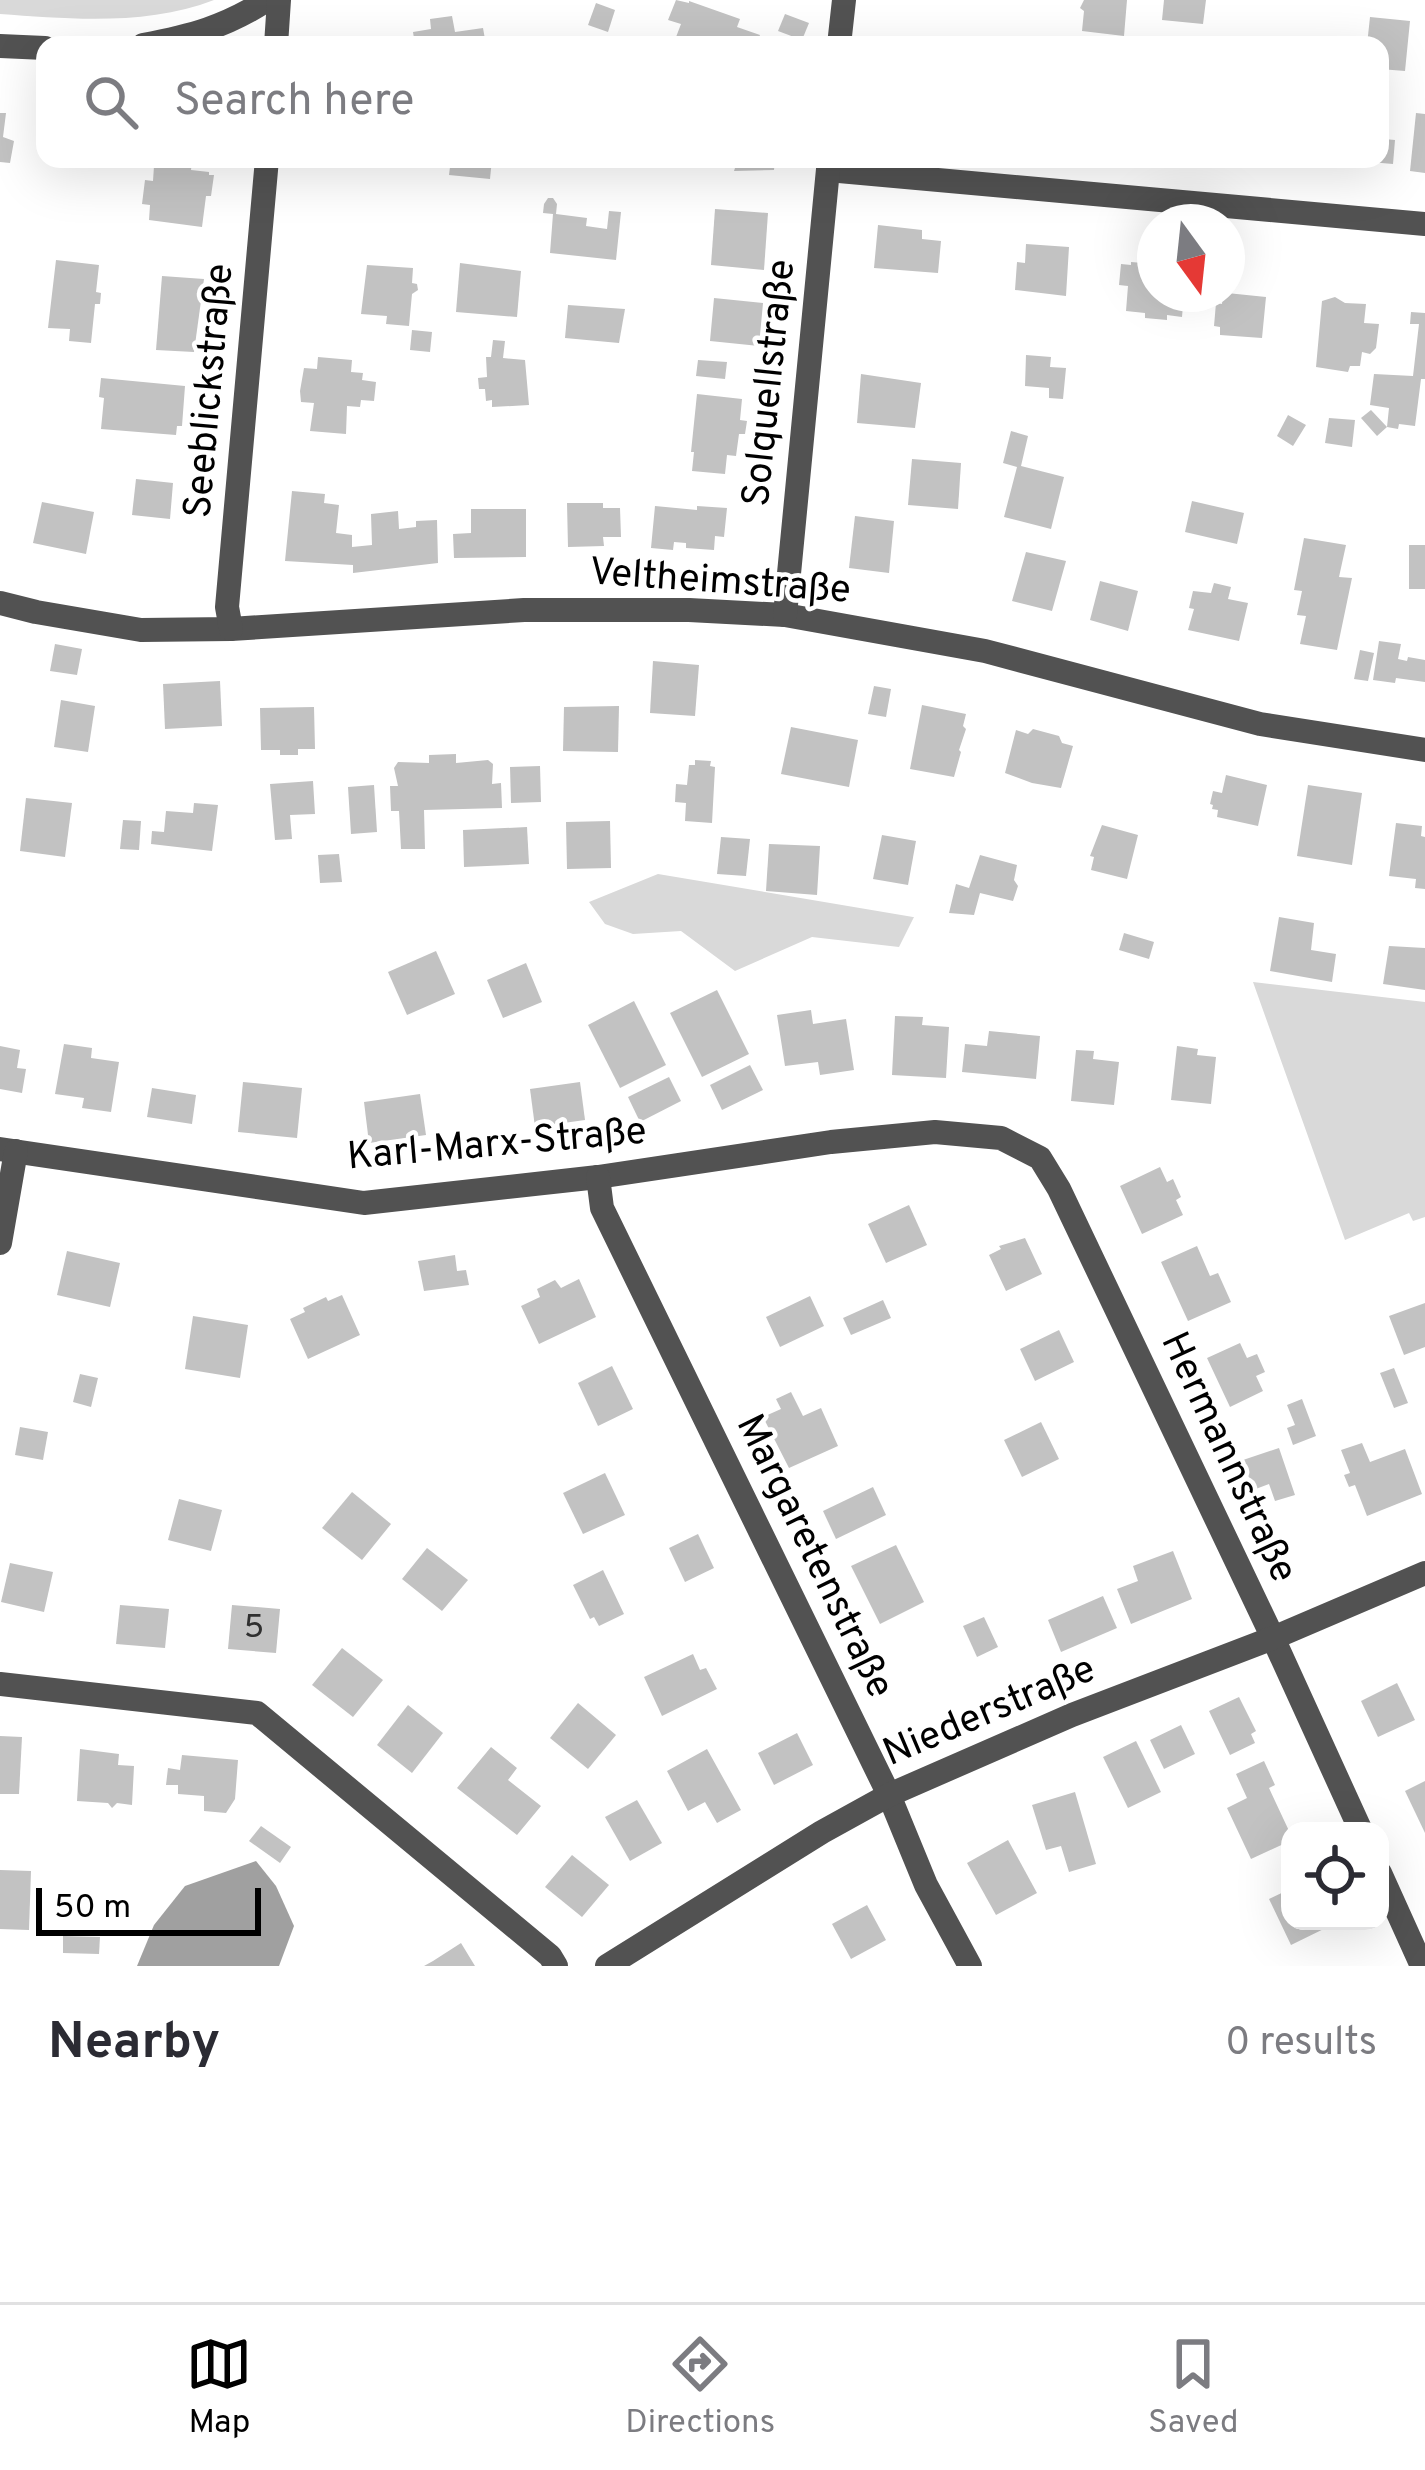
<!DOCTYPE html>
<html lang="en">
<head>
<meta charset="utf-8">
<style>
  :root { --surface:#fff; --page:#f2f2f3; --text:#2b2b33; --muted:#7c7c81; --line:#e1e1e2; --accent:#000 }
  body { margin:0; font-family:Overpass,sans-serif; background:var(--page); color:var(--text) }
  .controls { position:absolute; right:36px; bottom:36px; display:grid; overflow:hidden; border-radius:24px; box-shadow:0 12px 48px #0002 }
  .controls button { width:108px; height:108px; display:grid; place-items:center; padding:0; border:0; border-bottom:3px solid var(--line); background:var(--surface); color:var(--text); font:60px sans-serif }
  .compass { position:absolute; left:1137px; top:204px; width:108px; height:108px; border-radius:50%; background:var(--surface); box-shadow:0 12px 48px #0002; rotate:165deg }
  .scale { position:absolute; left:36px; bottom:30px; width:225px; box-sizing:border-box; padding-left:12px; border:6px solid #000; border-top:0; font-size:33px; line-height:42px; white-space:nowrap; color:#000; -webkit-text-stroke:9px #fff; paint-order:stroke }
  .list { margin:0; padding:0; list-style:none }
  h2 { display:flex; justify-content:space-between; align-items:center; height:156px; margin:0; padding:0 48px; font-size:51px }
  h2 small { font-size:39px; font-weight:400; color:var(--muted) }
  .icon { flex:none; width:66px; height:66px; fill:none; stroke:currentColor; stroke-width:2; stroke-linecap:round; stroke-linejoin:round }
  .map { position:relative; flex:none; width:1425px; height:1966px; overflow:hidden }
  .search { position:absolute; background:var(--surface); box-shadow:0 12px 48px #0002; left:36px; right:36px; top:36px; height:132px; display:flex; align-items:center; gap:30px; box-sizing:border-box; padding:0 42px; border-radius:24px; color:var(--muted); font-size:45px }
  .sheet { height:336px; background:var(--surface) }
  nav { display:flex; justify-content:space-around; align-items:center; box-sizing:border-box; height:168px; border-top:3px solid var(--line); background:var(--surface); font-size:33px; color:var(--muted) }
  nav a { display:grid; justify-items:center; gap:6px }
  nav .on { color:var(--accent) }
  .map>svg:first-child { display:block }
</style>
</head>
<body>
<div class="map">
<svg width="1425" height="1966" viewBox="0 0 1425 1966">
  <rect width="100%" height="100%" fill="#fff"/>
  <g fill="#d9d9d9">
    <path d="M0,0H214C148,26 69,19 0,14Z"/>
    <polygon points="658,874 913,917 914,917 899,947 812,937 735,971 681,931 633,934 605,924 589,902"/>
    <polygon points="1253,982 1425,1002 1425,1217 1413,1221 1409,1213 1345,1240"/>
  </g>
  <polygon fill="#a0a0a0" points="256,1861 276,1886 294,1926 279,1966 137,1966 154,1925 185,1886"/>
  <g fill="#c2c2c2">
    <polygon points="676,0 689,3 689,1 740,19 737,27 760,35 756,45 673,45 681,24 668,20"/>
    <polygon points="1084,0 1127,0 1124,36 1082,31 1084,11 1080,8"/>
    <polygon points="1164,0 1206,0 1203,24 1162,20"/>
    <polygon points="596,3 615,10 608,32 588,25"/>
    <polygon points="785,14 809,23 802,40 778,31"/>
    <polygon points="452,16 455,32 483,28 486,45 415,45 413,32 431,29 430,19"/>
    <polygon points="1370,17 1410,21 1405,71 1380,69 1380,45 1367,45"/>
    <polygon points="0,113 6,113 3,137 14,141 10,163 0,162"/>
    <polygon points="1416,113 1425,114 1425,173 1410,171"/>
    <polygon points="1380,116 1386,117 1384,139 1395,140 1393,164 1370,162 1370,159 1380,159"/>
    <polygon points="171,159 192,161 191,170 209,172 209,175 214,175 211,196 206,196 202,227 149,220 150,205 142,204 145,180 153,181 154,166 170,168"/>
    <polygon points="451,159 492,159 490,179 449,175"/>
    <polygon points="717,159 775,159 774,170 734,171 735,168 716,166"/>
    <polygon points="548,198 553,198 557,204 556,214 587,218 586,226 607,229 609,211 621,212 616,260 550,253 553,214 543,213 544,204"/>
    <polygon points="715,209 768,213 764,270 711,265"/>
    <polygon points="878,225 922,230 922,239 941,241 938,273 874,268"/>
    <polygon points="1026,244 1069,247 1066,296 1015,290 1017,262 1025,263"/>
    <polygon points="56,260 99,265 96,292 101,293 100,304 95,304 91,343 69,341 70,329 48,328"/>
    <polygon points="1131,262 1155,264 1155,294 1184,294 1182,317 1167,315 1167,320 1145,318 1145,313 1126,311 1128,286 1119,285 1121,264 1131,265"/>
    <polygon points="460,263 521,271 517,317 456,312"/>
    <polygon points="367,265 413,268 412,283 417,284 418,290 412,294 409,326 386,324 387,316 361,314"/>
    <polygon points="162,276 204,279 194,352 156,350"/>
    <polygon points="1227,293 1266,297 1262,338 1220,335 1220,327 1214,326 1216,303 1222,304 1223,294"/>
    <polygon points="1335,297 1345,303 1366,304 1364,323 1379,324 1376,348 1370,354 1362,352 1360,366 1350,366 1348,372 1316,367 1322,301"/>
    <polygon points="714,298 763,303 759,346 710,341"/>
    <polygon points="568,305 625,309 619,343 565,338"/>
    <polygon points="1411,312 1425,313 1425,379 1421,379 1415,426 1399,424 1398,429 1387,427 1377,436 1361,418 1371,410 1387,427 1389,408 1370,405 1374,374 1413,376 1419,324 1410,324"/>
    <polygon points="412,330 432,332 430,352 410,350"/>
    <polygon points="493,340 505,341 503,358 525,360 529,405 492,407 492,400 486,401 485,389 479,389 478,378 487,377 486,357 491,357"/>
    <polygon points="1026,355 1051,357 1050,367 1066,368 1063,399 1049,398 1049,388 1025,386"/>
    <polygon points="318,357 352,360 351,372 363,373 362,380 376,382 374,401 361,400 360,407 347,406 346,434 310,431 314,403 301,402 300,391 304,368 317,369"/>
    <polygon points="698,360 727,362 725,379 696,376"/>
    <polygon points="861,374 921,383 915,428 857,423"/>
    <polygon points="101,378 185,386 182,426 177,426 176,435 101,429 104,398 99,397"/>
    <polygon points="697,394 742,399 740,420 747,421 745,434 739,434 736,456 727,455 725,474 692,471 694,452 691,452"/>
    <polygon points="1288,415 1306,425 1293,446 1277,436"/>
    <polygon points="1329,418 1355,420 1352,447 1325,443"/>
    <polygon points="1011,431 1028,436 1021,466 1064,477 1051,529 1004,517 1017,467 1003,463"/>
    <polygon points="912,459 961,463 958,509 908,505"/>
    <polygon points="136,479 173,483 170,519 132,515"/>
    <polygon points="292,491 325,494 324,503 339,505 336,533 352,535 352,547 372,545 371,514 398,511 399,529 416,527 416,521 437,520 438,563 353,573 353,565 285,561"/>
    <polygon points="1192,501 1244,513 1237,544 1185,532"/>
    <polygon points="42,502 94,512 86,554 33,543"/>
    <polygon points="567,503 603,503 603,508 620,508 621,537 603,537 604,546 568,547"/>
    <polygon points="655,506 697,510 697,506 727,508 724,537 715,536 714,550 686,548 686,543 674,542 673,550 651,548"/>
    <polygon points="471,509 526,509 526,557 454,558 453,534 471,533"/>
    <polygon points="855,516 894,521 889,573 849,568"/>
    <polygon points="1304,538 1346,545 1339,577 1352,578 1337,650 1300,644 1306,616 1297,615 1302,591 1294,590"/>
    <rect x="1409" y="545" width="16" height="44"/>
    <polygon points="1026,552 1066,561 1052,611 1012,601"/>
    <polygon points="1100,581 1138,591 1128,631 1090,620"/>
    <polygon points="1214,583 1231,587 1228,599 1248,603 1239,641 1188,630 1194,609 1189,608 1193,591 1211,593"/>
    <polygon points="1379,641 1401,644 1398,659 1407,661 1408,657 1425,660 1425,682 1396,678 1395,683 1373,680"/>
    <polygon points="55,644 82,649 77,675 50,671"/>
    <polygon points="1360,650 1374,653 1368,681 1354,679"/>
    <polygon points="653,661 699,665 695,716 650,713"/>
    <polygon points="220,681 222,726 165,729 163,684"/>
    <polygon points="874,686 891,689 886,717 868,714"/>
    <polygon points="61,700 95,706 88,752 54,747"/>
    <polygon points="922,705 966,714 963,726 966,729 959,750 961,752 954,777 910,769"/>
    <polygon points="619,706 618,752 563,751 564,707"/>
    <polygon points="314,707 315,749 298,749 298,755 280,755 280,750 261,750 260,708"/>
    <polygon points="791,727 858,740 849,787 781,774"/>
    <polygon points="1033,729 1059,736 1062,743 1073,746 1061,788 1032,783 1005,773 1016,730 1028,734"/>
    <polygon points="456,754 456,763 488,760 493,764 492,784 501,783 502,808 424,810 425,849 401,849 399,811 391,811 390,786 398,786 394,768 398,762 429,763 429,755"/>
    <polygon points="695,760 711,761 710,766 715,767 712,823 685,821 686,803 675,802 676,784 687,785 689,765 695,765"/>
    <polygon points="540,766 541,802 511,803 510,767"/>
    <polygon points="1226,775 1267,785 1258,826 1217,817 1218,810 1212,809 1213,805 1210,804 1213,791 1222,793"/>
    <polygon points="313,781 315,814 290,815 292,839 275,840 270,784"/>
    <polygon points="374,785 377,832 351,834 348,787"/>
    <polygon points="1308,785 1362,793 1352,865 1297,856"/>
    <polygon points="26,798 72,803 65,857 20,851"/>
    <polygon points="194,803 218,805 212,851 151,844 152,831 164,832 166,811 193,813"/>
    <polygon points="123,820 141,821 139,850 120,849"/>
    <polygon points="610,821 611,868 567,869 566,822"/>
    <polygon points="1396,823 1422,826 1421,836 1425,837 1425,889 1415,888 1416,879 1389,876"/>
    <polygon points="1102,825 1138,835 1127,879 1091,870 1094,857 1090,856"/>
    <polygon points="527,827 529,864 464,867 463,830"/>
    <polygon points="882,835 916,841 908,885 873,879"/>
    <polygon points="721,837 750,839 746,876 717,874"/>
    <polygon points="769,844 820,846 817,895 766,891"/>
    <polygon points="339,854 342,882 320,883 318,855"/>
    <polygon points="980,855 1017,865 1014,880 1018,886 1013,901 980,893 974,915 949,913 956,884 969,888"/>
    <polygon points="1279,917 1314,923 1311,950 1336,954 1332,982 1270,971"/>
    <polygon points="1124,933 1154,942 1149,959 1119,950"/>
    <polygon points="1389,946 1425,948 1425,990 1383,984"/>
    <polygon points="436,951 455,994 407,1015 388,972"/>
    <polygon points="526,963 542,1002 503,1018 487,980"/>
    <polygon points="717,990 749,1054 702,1077 670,1013"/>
    <polygon points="634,1001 666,1065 620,1088 588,1025"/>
    <polygon points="811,1010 813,1024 846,1019 854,1070 820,1075 818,1062 785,1066 777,1015"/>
    <polygon points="895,1016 923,1017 922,1025 949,1027 946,1078 892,1075"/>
    <polygon points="989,1031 1040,1036 1036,1079 962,1072 965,1044 987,1046"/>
    <polygon points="64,1044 92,1048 91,1058 119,1062 111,1112 82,1108 84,1098 55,1094"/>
    <polygon points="0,1046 20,1050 17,1068 26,1069 22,1093 0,1089"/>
    <polygon points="1177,1046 1198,1049 1197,1055 1216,1057 1211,1104 1171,1100"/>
    <polygon points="1076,1050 1094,1051 1093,1059 1119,1062 1114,1105 1071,1101"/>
    <polygon points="750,1065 763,1090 722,1110 710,1085"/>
    <polygon points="669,1077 681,1101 640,1122 628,1097"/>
    <polygon points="243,1082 302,1088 297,1138 238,1132"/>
    <polygon points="580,1082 585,1120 535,1127 530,1089"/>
    <polygon points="152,1088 196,1095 192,1124 147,1117"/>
    <polygon points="420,1094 426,1135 369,1143 364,1102"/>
    <polygon points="1160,1167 1167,1182 1173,1179 1181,1197 1176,1200 1183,1215 1142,1234 1120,1186"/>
    <polygon points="909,1205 927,1245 886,1263 868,1224"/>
    <polygon points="1025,1238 1042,1274 1006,1291 989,1255 1001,1249 999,1246"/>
    <polygon points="1197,1246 1210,1276 1218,1273 1231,1302 1188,1321 1161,1262"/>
    <polygon points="67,1251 120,1263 110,1307 57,1295"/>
    <polygon points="455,1255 457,1271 466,1270 469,1285 424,1291 418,1261"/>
    <polygon points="579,1279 596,1317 539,1344 521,1306 540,1297 537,1289 555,1280 561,1288"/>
    <polygon points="342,1295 360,1335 308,1359 290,1319 305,1312 303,1308 326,1297 328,1301"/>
    <polygon points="810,1296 824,1326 780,1347 766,1317"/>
    <polygon points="883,1300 891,1318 851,1335 843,1318"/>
    <polygon points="1425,1303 1425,1347 1404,1355 1389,1316"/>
    <polygon points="193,1316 248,1325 240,1378 185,1369"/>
    <polygon points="1059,1330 1074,1362 1035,1381 1020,1349"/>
    <polygon points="1240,1343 1247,1358 1257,1354 1265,1372 1256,1376 1263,1391 1230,1407 1207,1358"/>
    <polygon points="612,1366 633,1409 598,1426 578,1383"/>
    <polygon points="1394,1368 1408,1403 1394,1408 1380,1373"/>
    <polygon points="80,1374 98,1378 91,1407 73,1402"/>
    <polygon points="791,1392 803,1416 821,1408 838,1446 789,1468 763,1417 781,1409 776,1399"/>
    <polygon points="1302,1399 1316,1436 1293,1445 1287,1428 1295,1425 1287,1405"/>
    <polygon points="1041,1422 1059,1459 1022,1477 1004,1440"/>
    <polygon points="20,1427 48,1432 43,1460 15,1455"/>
    <polygon points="1362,1443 1370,1462 1405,1449 1422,1494 1367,1516 1355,1485 1349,1487 1344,1475 1350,1473 1341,1450"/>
    <polygon points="1279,1448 1295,1495 1275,1501 1269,1484 1253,1490 1243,1460"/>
    <polygon points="605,1473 625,1515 583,1534 563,1493"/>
    <polygon points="873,1487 886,1515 836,1539 823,1511"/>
    <polygon points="352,1492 391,1524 362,1560 322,1528"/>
    <polygon points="179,1499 222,1510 211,1551 168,1540"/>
    <polygon points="698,1534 714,1568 685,1582 669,1548"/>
    <polygon points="896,1545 924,1602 880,1624 851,1566"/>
    <polygon points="427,1548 468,1580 442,1611 402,1579"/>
    <polygon points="1173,1551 1192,1599 1131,1624 1117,1589 1138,1581 1133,1566"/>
    <polygon points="10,1563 53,1572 44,1612 1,1602"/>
    <polygon points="603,1570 624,1614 599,1626 594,1617 590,1619 573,1585"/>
    <polygon points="1103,1596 1117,1628 1061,1652 1048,1620"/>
    <polygon points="120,1605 169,1609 165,1648 116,1644"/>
    <polygon points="232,1605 280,1609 276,1653 228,1649"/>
    <polygon points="984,1617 998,1647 977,1657 963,1626"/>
    <polygon points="342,1648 383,1680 353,1717 312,1685"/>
    <polygon points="693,1654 700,1670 706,1668 717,1689 662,1716 644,1677"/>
    <polygon points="1397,1683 1415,1720 1378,1737 1361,1701"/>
    <polygon points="1239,1697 1256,1731 1251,1734 1255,1743 1230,1755 1209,1711"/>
    <polygon points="578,1703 616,1735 588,1769 550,1738"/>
    <polygon points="408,1705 443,1733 412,1773 377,1745"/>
    <polygon points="1181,1725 1195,1754 1164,1769 1150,1740"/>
    <polygon points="797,1733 813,1765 774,1785 758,1753"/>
    <polygon points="0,1736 22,1737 19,1794 0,1794"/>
    <polygon points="1136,1741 1161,1792 1128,1808 1103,1757"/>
    <polygon points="491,1747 517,1768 508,1780 541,1806 517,1835 457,1788"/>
    <polygon points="80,1749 119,1754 118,1765 134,1766 132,1805 117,1803 112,1808 108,1803 77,1801"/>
    <polygon points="707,1749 741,1810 717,1823 705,1802 688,1811 667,1771"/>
    <polygon points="182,1755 238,1760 235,1799 226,1813 204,1811 204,1796 178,1794 178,1785 166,1785 168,1768 180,1770"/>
    <polygon points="1264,1761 1275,1785 1269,1788 1290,1833 1290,1841 1251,1859 1227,1808 1247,1798 1236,1774"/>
    <polygon points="1425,1781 1425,1833 1405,1791"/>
    <polygon points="1075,1792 1096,1864 1069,1872 1061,1846 1046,1850 1032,1805"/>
    <polygon points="637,1800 662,1843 630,1861 605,1817"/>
    <polygon points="261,1826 291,1847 280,1863 249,1841"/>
    <polygon points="1008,1840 1037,1893 996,1915 967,1863"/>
    <polygon points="572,1855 609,1885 582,1917 545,1887"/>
    <polygon points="0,1870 31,1871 29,1930 0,1929"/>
    <polygon points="1290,1889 1290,1921 1340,1921 1291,1945 1269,1899"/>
    <polygon points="867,1905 886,1940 851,1959 832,1924"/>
    <polygon points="63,1936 100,1937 99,1954 63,1953"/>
    <polygon points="461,1943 475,1966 424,1966 433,1961"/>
  </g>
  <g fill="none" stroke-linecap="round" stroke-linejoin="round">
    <g stroke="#525252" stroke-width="24">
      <path d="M143,45C191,36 225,27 267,0"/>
      <polyline points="276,45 279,0"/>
      <polyline points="839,45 844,0"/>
      <polyline points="0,46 45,48"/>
      <polyline points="828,170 1425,224"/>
      <polyline points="0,603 36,612 141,630 231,629 524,610 689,610 785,615 985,651 1260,724 1425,750"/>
      <polyline points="785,615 829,159"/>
      <polyline points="231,629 227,607 267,159"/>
      <polyline points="0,1149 364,1203 598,1177 831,1142 935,1132 1001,1138 1040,1158 1059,1189 1273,1638 1361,1831"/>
      <polyline points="598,1177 602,1208 889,1795 926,1885 970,1966"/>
      <polyline points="0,1243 16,1151"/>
      <polyline points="0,1684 257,1713 550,1956 556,1966"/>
      <polyline points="1380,1873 1422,1966"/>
      <polyline points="607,1966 822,1832 889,1795 1072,1715 1273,1638 1425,1573"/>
    </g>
  </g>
  <g text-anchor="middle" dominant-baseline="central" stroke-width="9" stroke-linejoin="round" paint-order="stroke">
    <g font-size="33" fill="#303030">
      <text x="254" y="1629">5</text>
    </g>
    <g font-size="39" fill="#000" stroke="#fff">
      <text transform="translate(771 383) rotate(-84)">Solquellstraße</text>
      <text transform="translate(211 391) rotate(-85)">Seeblickstraße</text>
      <text transform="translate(720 583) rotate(4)">Veltheimstraße</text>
      <text transform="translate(497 1146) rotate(-5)">Karl-Marx-Straße</text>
      <text transform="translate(1227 1458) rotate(65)">Hermannstraße</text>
      <text transform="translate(813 1557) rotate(64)">Margaretenstraße</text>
      <text transform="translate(990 1713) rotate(-23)">Niederstraße</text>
    </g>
  </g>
</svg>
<div class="controls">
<button><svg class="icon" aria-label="locate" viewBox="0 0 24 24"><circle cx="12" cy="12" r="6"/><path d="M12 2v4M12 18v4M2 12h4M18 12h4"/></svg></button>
</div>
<svg class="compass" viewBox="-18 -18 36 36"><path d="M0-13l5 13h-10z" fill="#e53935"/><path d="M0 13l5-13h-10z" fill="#7c7c81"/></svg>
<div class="scale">50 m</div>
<div class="search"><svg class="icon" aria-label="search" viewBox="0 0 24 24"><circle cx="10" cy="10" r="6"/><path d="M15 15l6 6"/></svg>Search here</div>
</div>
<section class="sheet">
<h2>Nearby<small>0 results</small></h2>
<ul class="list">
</ul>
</section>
<nav>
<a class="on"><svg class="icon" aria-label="map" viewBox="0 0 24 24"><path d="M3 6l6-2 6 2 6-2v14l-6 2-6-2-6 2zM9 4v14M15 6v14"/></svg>Map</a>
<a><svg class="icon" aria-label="directions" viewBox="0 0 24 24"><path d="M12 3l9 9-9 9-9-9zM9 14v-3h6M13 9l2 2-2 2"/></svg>Directions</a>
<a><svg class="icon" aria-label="saved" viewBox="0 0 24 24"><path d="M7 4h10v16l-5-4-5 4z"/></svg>Saved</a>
</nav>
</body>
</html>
